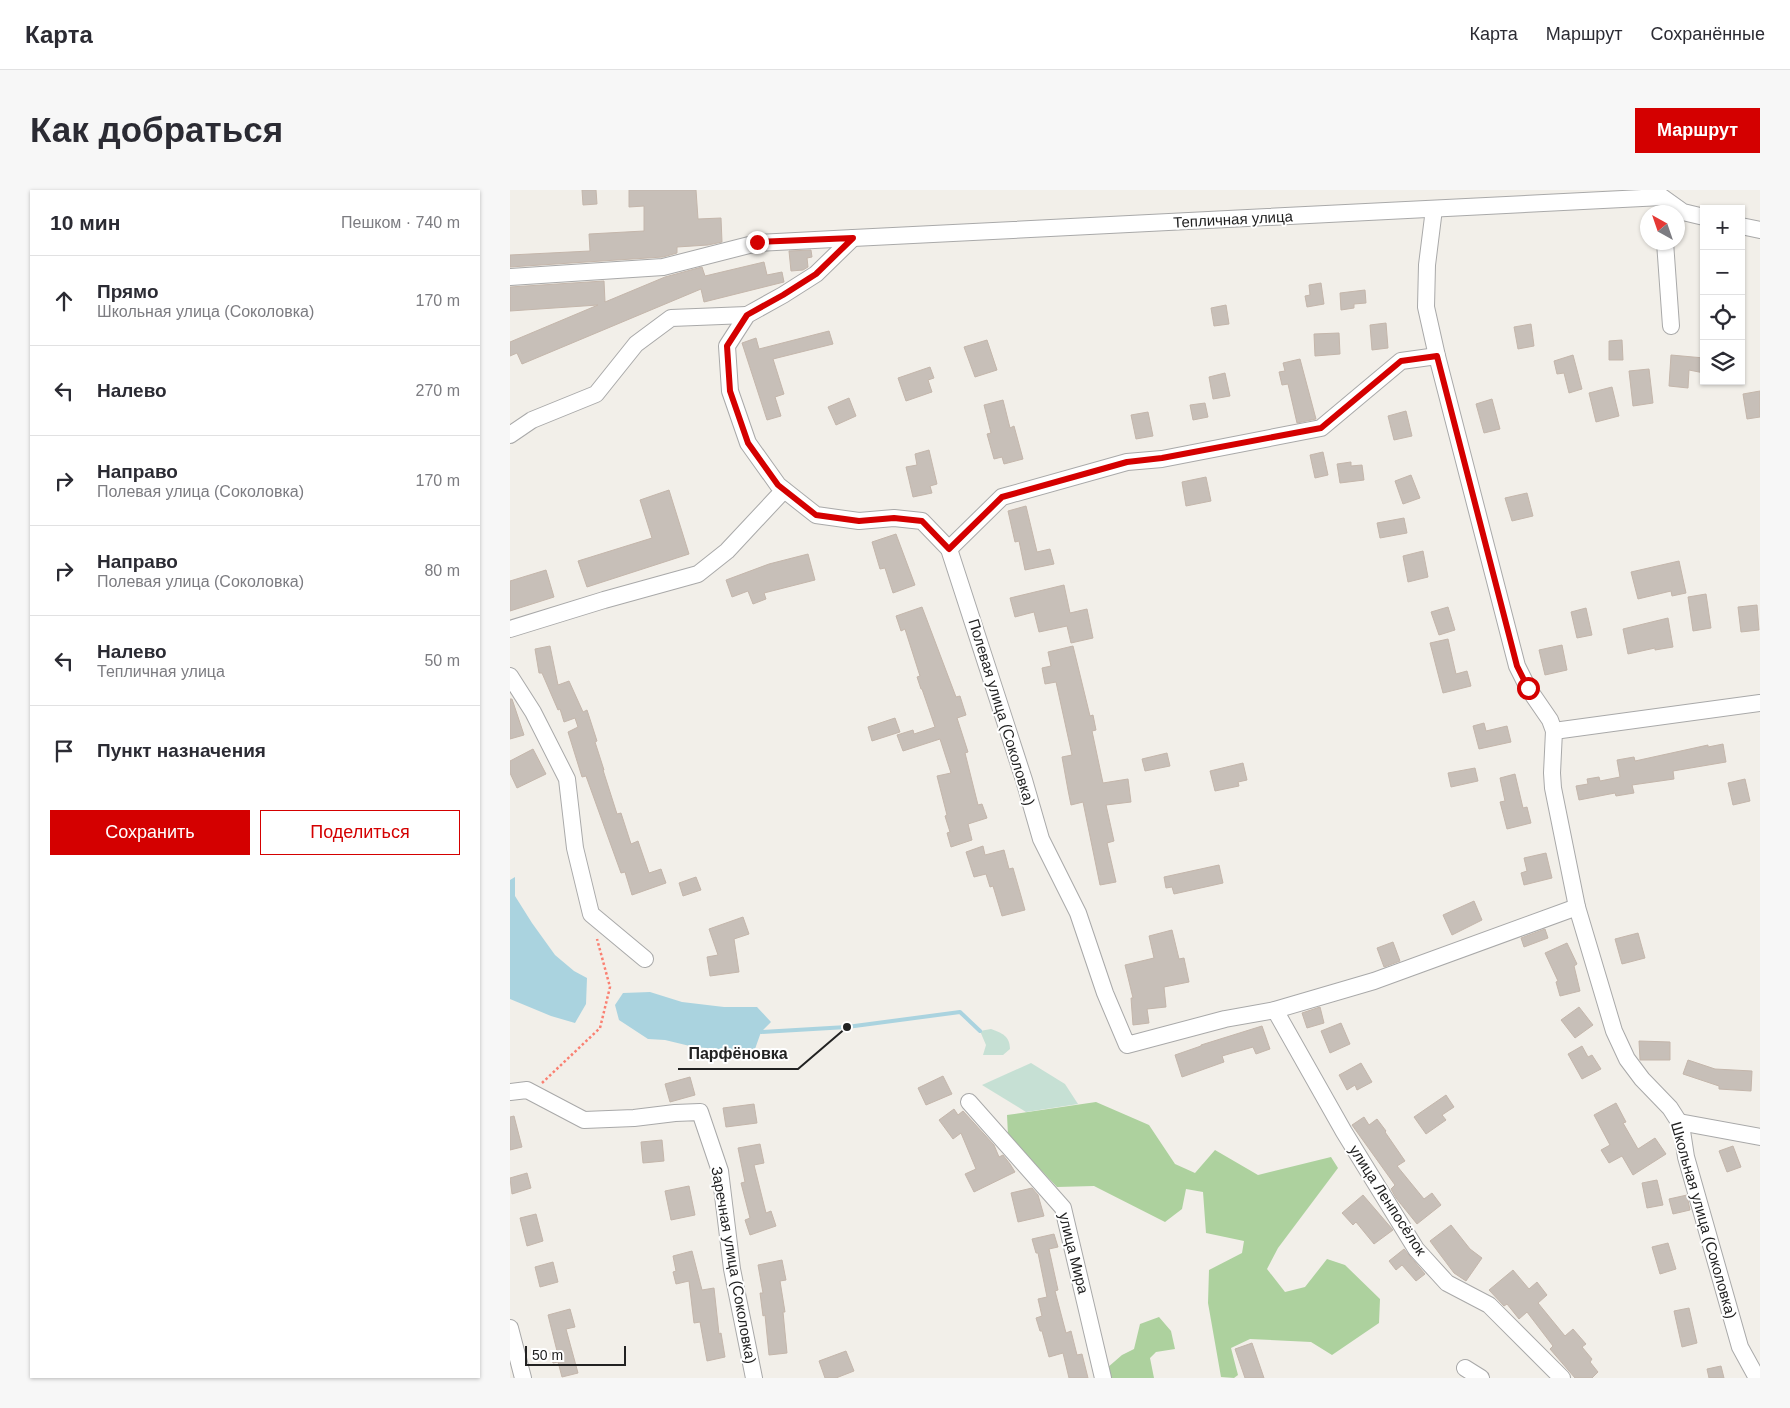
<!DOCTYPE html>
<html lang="ru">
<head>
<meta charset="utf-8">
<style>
  :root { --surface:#fff; --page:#f7f7f7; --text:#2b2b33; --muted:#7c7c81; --line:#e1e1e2; --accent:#d40000 }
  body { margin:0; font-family:Arial,sans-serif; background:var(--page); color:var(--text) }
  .controls { position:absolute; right:15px; top:15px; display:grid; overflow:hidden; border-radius:0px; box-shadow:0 1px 4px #0004 }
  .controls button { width:45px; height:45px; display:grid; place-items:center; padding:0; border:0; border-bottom:1px solid var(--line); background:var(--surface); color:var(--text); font:25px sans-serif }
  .compass { position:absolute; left:1130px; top:15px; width:45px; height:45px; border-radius:50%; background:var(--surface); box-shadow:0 1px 4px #0004; rotate:320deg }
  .scale { position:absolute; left:15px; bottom:12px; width:101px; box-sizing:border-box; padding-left:5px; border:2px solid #222; border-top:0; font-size:14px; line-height:18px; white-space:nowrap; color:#222; -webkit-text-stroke:4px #fff; paint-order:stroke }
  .stop { position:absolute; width:15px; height:15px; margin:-11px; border:4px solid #d40000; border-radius:50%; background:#fff }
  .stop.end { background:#d40000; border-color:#fff; box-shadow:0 1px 5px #0008 }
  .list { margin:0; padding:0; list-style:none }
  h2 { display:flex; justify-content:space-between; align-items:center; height:65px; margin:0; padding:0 20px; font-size:21px }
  h2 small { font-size:16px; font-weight:400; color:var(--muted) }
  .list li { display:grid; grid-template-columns:32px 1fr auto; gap:15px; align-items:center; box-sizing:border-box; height:90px; padding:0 20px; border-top:1px solid var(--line) }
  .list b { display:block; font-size:19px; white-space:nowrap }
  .list p { margin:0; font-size:16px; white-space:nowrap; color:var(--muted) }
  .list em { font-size:16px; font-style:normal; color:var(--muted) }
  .actions { display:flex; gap:10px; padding:15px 20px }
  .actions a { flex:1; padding:11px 0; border:1px solid var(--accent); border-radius:0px; text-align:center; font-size:18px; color:var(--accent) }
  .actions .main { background:var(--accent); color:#fff }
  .icon { flex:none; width:28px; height:28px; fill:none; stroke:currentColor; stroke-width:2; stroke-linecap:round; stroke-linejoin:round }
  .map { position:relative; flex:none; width:1250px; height:1188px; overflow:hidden; border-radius:0px }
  header { display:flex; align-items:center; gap:30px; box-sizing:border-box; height:70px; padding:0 25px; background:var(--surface); border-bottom:1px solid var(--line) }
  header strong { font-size:24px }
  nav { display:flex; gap:28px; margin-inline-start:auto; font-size:18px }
  .intro { display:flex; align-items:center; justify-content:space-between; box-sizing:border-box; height:120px; padding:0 30px }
  h1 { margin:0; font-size:35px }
  .button { padding:12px 22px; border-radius:0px; background:var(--accent); color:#fff; font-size:18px; font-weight:700 }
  main { display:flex; gap:30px; padding:0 30px }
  aside { flex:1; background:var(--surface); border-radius:0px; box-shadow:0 1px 4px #0004 }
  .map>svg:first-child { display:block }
</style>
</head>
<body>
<header>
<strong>Карта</strong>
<nav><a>Карта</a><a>Маршрут</a><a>Сохранённые</a></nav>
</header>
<div class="intro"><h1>Как добраться</h1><a class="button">Маршрут</a></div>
<main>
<aside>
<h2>10 мин<small>Пешком · 740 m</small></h2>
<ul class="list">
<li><svg class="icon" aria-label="ahead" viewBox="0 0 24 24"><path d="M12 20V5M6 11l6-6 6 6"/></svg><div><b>Прямо</b><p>Школьная улица (Соколовка)</p></div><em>170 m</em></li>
<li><svg class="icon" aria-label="left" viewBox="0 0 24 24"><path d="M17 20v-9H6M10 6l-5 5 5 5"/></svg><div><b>Налево</b></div><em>270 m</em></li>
<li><svg class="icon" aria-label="right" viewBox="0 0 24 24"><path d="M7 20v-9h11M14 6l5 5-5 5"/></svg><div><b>Направо</b><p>Полевая улица (Соколовка)</p></div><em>170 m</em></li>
<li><svg class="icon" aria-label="right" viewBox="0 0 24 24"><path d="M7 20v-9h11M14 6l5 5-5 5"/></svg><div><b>Направо</b><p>Полевая улица (Соколовка)</p></div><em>80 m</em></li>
<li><svg class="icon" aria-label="left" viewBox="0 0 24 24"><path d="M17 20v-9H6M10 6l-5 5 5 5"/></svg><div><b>Налево</b><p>Тепличная улица</p></div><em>50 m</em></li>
<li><svg class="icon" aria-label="arrive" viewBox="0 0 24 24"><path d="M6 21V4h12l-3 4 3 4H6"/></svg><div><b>Пункт назначения</b></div></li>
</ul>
<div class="actions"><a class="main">Сохранить</a><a>Поделиться</a></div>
</aside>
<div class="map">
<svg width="1250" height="1188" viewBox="0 0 1250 1188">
  <rect width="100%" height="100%" fill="#f2efe9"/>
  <g fill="#add19e">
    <polygon points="586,912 639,935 665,974 685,983 705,960 748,985 821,967 828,978 768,1058 757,1079 775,1102 795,1097 817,1069 835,1075 870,1109 869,1133 822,1165 801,1152 740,1149 721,1158 728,1185 724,1188 711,1187 698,1113 699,1080 732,1063 734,1051 696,1043 693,1002 676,999 672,1019 655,1032 584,996 547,997 498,945 497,925"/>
    <polygon points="649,1127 661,1141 665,1159 646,1162 640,1168 644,1188 599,1188 597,1178 612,1165 624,1159 630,1134"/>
  </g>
  <g fill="#c6e0d4">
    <path d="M481,839C492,843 500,846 500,859L493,865H473L476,855L470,841Z"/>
    <polygon points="521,873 555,894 568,914 516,922 472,895"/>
  </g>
  <g fill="#aad3df">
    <polygon points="5,687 5,706 22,733 45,765 64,781 77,788 76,814 65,833 41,826 0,809 0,690"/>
    <polygon points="140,802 172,812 214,817 247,817 261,832 251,842 245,859 221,860 184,857 155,850 138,849 109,830 105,815 113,803"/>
  </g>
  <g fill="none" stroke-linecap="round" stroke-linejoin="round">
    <polyline stroke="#aad3df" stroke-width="4" points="251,842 337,837 450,822 470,841"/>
  </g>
  <g fill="#c7bfb8" stroke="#c4b6ab">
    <polygon points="72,0 86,0 87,14 73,15"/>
    <polygon points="119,0 186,0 188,29 211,28 212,52 198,55 167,57 167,63 153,67 0,77 0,65 80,61 79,44 134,41 134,16 119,17"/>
    <polygon points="301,60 302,67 297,68 298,77 293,80 281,81 279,61"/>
    <polygon points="254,72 257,85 272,82 274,92 194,112 191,99 12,174 7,163 0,166 0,152 88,115 0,121 0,97 94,91 95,112 155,87 192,77 195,86"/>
    <polygon points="811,93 814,114 797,117 795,106 800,105 799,95"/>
    <polygon points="855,100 856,113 844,114 844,118 831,120 830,103"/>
    <polygon points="716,115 719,134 704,136 701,118"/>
    <polygon points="876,133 878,158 862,160 860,135"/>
    <polygon points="1021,134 1024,156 1008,159 1004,137"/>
    <polygon points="319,141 323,154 263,169 274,204 265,207 271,226 257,230 232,153 246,148 249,159"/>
    <polygon points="829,143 830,164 805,166 804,144"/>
    <polygon points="477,150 487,180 465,187 454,157"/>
    <polygon points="1112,150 1113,170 1099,170 1099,151"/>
    <polygon points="1063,165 1072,199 1059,203 1054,183 1047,184 1044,171"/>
    <polygon points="1161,165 1194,168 1194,183 1179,180 1178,198 1159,196"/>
    <polygon points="790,169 806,229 787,233 778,194 772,195 769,182 775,181 773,173"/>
    <polygon points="420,177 424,188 418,190 422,202 396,211 388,188"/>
    <polygon points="1139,179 1143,213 1123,216 1119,181"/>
    <polygon points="715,183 720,206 703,209 699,187"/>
    <polygon points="1102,197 1109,226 1086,232 1079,203"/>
    <polygon points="1250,201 1250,227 1237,229 1233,204"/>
    <polygon points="339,208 346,226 326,235 318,217"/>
    <polygon points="982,209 990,239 974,243 966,214"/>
    <polygon points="493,210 500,238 504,236 513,269 494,274 492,267 484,269 477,244 481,243 474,215"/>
    <polygon points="695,213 698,227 683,230 680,215"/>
    <polygon points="896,221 902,246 884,250 878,226"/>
    <polygon points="638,222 643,246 626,249 621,225"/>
    <polygon points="419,260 427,294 420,296 422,303 403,307 396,277 407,275 405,264"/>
    <polygon points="813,262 818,285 805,288 800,265"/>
    <polygon points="841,272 841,276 852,275 854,290 830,293 827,274"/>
    <polygon points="901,285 910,308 893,314 885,291"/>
    <polygon points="696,287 701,311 676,316 672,292"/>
    <polygon points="159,300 179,364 77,397 68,371 142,348 130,310"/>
    <polygon points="1017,303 1023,326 1002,331 995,308"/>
    <polygon points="516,316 527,362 540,359 544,374 515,380 509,351 505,352 498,321"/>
    <polygon points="894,328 897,343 870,348 867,333"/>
    <polygon points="386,344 405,395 383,403 375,378 370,379 362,352"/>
    <polygon points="913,361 918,387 898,392 893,366"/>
    <polygon points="298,364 305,390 254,403 256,409 243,414 238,401 222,407 216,390 259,374"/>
    <polygon points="1169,371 1176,403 1162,406 1161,401 1128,409 1121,382"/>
    <polygon points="36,380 44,407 0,421 0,391"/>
    <polygon points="554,395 560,423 577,419 583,448 561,453 557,436 529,442 524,422 505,427 500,408"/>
    <polygon points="1196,404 1201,438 1183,441 1178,407"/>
    <polygon points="1247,415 1249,440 1231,442 1228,417"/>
    <polygon points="412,417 446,507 450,506 456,525 447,528 458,562 455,563 468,615 472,614 477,628 458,634 462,650 441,657 437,643 440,642 435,626 437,625 427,586 441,583 430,549 393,561 387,545 403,540 404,544 425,537 412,499 411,499 407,487 410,486 395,439 391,441 386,426"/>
    <polygon points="938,417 945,440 929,445 921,422"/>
    <polygon points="1076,418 1082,445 1067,448 1061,422"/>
    <polygon points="1158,428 1163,457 1145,460 1145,458 1118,464 1113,439"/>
    <polygon points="938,449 946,484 957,481 961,496 933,503 920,453"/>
    <polygon points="1052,455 1057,480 1035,485 1029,460"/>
    <polygon points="40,456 48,495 59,491 73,522 77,520 87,551 85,552 94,580 93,580 107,624 111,623 121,654 128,651 139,683 151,679 156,693 122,705 115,682 111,683 76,586 72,587 58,542 68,537 65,528 54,532 50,519 48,520 32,483 29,483 25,459"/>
    <polygon points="563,456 580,526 583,525 586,540 582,541 593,593 618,589 621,612 596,615 604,651 597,653 606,692 590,695 573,612 561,615 558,600 552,567 562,565 546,492 535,494 532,478 541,476 538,462"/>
    <polygon points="0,509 2,509 14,545 0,549"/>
    <polygon points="385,528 390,542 362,551 358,537"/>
    <polygon points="974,533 976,541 997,536 1001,552 969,559 963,536"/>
    <polygon points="1213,554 1216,572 1163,581 1164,589 1122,595 1124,603 1106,606 1105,603 1069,610 1066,596 1078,594 1077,589 1089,587 1090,591 1110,587 1107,570 1124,567 1125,571 1198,555 1198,557"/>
    <polygon points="23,559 36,584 7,598 0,583 0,571"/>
    <polygon points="657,563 660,576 635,581 632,569"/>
    <polygon points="733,573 737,590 728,592 729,596 705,601 700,581"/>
    <polygon points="965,578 968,591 941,597 938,583"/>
    <polygon points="1005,584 1013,618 1017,617 1021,633 997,639 990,612 995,611 990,588"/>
    <polygon points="1235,589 1240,611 1223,615 1218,593"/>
    <polygon points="473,656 475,665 494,660 499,679 503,678 515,720 492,726 483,696 480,697 476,684 464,687 456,662"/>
    <polygon points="1036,663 1042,688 1014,695 1011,683 1017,681 1014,668"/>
    <polygon points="709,675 713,693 664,704 662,697 656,698 654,687"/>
    <polygon points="186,687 191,700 173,706 169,693"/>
    <polygon points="964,711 972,730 942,745 933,725"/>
    <polygon points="233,727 239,744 224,749 229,782 200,786 197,767 208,765 199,739"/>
    <polygon points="1035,739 1038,748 1014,757 1011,748"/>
    <polygon points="662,740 669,769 674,768 679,792 654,797 656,817 637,819 639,833 623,835 621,808 623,808 615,775 644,768 639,746"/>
    <polygon points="1128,743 1135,768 1112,774 1105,749"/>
    <polygon points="883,752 890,771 874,777 867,758"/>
    <polygon points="1057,753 1067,774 1064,776 1070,801 1050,806 1046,792 1048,791 1035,763"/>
    <polygon points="810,817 814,833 797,838 792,823"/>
    <polygon points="1069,817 1083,835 1065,848 1051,830"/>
    <polygon points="831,833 840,854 820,863 811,841"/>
    <polygon points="752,836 760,859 746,864 743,857 712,866 714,872 672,887 665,865 691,856 691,855"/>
    <polygon points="1129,851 1160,852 1160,870 1130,870"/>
    <polygon points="1072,856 1078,867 1082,865 1091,879 1072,889 1058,864"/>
    <polygon points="1178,870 1205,879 1242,881 1241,901 1209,899 1209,896 1173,884"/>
    <polygon points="851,873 862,892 847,900 845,895 837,900 829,885"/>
    <polygon points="433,886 442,904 416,915 408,898"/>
    <polygon points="180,887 185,905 160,912 155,894"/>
    <polygon points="936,905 944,917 932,925 936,930 916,944 904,927"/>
    <polygon points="1106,913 1116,932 1113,933 1128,959 1145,948 1156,964 1123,985 1112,966 1099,973 1091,960 1100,955 1084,925"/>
    <polygon points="244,914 247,933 216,937 213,918"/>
    <polygon points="444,919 448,925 453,921 484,955 489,967 493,965 500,974 505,982 464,1002 455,984 466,979 451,943 443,949 429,930"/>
    <polygon points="4,926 12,957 0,960 0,927"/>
    <polygon points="854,927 859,935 867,929 876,941 875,942 895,971 887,976 914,1009 922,1003 931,1015 907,1034 886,1008 881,999 885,995 842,935"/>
    <polygon points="152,950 154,971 133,973 131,952"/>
    <polygon points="250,954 254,973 244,975 256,1023 261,1021 266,1036 240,1045 235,1030 240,1028 231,993 235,992 228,958"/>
    <polygon points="1223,956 1231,977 1217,982 1209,961"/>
    <polygon points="17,983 21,998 2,1004 0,988"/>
    <polygon points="1147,990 1153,1015 1137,1018 1132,993"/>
    <polygon points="179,996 185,1025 161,1030 155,1001"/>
    <polygon points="522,998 528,1005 534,1026 508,1032 501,1003"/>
    <polygon points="853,1005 883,1040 864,1054 846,1032 843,1035 832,1023"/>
    <polygon points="1177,1005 1180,1020 1163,1024 1159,1009"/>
    <polygon points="26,1024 33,1051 17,1056 10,1028"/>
    <polygon points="941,1035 960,1059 972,1068 956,1091 944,1083 920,1051"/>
    <polygon points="544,1044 548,1057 539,1059 548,1100 545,1101 556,1143 561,1141 567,1165 572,1164 578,1188 559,1188 553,1163 539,1167 532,1141 530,1141 526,1128 532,1126 528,1109 537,1107 528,1063 526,1063 522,1049"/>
    <polygon points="1158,1053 1166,1079 1150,1084 1142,1057"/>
    <polygon points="894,1059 915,1084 906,1091 892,1075 886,1080 879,1071"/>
    <polygon points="182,1061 192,1100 204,1098 209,1144 211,1143 215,1167 197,1171 190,1132 184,1133 179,1091 166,1094 163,1082 166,1081 163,1066"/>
    <polygon points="272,1070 276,1090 270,1091 275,1122 273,1122 277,1163 259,1165 255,1125 253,1126 250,1103 253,1103 248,1075"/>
    <polygon points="43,1072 48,1092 30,1097 25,1077"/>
    <polygon points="1003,1080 1019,1099 1027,1092 1037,1105 1028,1113 1055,1146 1063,1139 1076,1154 1072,1157 1082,1169 1080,1172 1088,1182 1082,1188 1065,1188 1040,1159 1043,1156 1017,1122 1009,1129 997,1114 994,1116 979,1100"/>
    <polygon points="1179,1118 1187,1153 1172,1157 1164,1121"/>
    <polygon points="60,1119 65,1137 56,1139 68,1183 52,1187 48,1172 43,1173 40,1163 47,1161 38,1125"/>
    <polygon points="742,1153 754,1188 735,1188 725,1159"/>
    <polygon points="336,1161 344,1181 326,1188 315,1188 309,1171"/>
    <polygon points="1211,1176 1214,1188 1199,1188 1197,1179"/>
  </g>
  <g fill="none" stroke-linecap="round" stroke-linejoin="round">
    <defs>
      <g id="minor">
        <polyline points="924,19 917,75 916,117 927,166 1007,476 1018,498 1040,530 1044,541 1042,583 1043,598 1067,717 1104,841 1117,869 1132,889 1160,918 1169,932 1172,941 1176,967 1230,1157 1247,1188"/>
        <polyline points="1231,36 1250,40"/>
        <polyline points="343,48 306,84 273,105 237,125 217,156 220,201 238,253 268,295 306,325 349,331 384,328 412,331 439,359 514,590 531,649 568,723 595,803 617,855 715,829 765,820 864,791 1067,717"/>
        <polyline points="1155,52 1161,136"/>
        <polyline points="0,87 153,77 247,53 343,48 1152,7 1173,22 1194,27"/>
        <polyline points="0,245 22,230 86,204 126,154 161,128 237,125"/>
        <polyline points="439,359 492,307 617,272 652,269 811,238 891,171 927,166"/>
        <polyline points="0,439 94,410 188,384 217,361 274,300"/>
        <polyline points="0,486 23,522 57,589 65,658 81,724 135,769"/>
        <polyline points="1044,541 1250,513"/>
        <polyline points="765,820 834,942 906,1059 937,1093 979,1115 1052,1188"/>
        <polyline points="0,902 17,900 74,930 124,928 165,923 190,922 210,981 222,1079 244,1188"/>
        <polyline points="459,912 553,1018 593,1188"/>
        <polyline points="1169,932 1250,947"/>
        <polyline points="0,1138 13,1188"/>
        <polyline points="955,1178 971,1188"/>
      </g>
    </defs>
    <use href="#minor" stroke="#a9a9a9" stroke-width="18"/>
    <polyline stroke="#fa8072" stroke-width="2.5" stroke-dasharray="2.5 2.5" stroke-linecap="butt" points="32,893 90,838 100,797 87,749"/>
    <use href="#minor" stroke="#fff" stroke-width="16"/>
  </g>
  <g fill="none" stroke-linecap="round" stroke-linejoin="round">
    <polyline stroke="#d40000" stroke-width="6" points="247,52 343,48 306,84 273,105 237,125 217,156 220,201 238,253 268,295 306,325 349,331 384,328 412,331 439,359 492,307 617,272 652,268 811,238 891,171 927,166 1007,476 1018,498"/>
  </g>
  <g text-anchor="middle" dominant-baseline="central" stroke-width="4" stroke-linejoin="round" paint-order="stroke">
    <g font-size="15" fill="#222" stroke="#fff">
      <text transform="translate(723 29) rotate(-3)">Тепличная улица</text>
      <text transform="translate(492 522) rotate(73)">Полевая улица (Соколовка)</text>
      <text transform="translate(878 1010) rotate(57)">улица Ленпосёлок</text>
      <text transform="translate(1194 1030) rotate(74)">Школьная улица (Соколовка)</text>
      <text transform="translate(564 1063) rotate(76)">улица Мира</text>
      <text transform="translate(224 1075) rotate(80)">Заречная улица (Соколовка)</text>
    </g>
  </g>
  <path fill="none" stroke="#222" stroke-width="2" d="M337 837L288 879H168"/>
  <circle fill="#222" stroke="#fff" stroke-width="2" cx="337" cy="837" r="5"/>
  <g font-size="16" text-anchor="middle" font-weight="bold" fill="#222" stroke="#fff" stroke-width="4" stroke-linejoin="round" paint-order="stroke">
    <text x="228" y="869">Парфёновка</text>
  </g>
</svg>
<div class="controls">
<button>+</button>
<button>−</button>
<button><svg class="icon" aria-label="locate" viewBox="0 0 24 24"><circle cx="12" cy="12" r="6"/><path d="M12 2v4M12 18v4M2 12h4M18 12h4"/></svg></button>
<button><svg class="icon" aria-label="layers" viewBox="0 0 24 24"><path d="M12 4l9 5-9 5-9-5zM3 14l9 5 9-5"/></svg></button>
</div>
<svg class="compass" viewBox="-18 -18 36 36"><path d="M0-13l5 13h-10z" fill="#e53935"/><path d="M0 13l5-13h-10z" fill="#7c7c81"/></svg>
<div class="scale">50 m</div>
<div class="stop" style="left:1018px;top:498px"></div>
<div class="stop end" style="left:247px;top:52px"></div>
</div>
</main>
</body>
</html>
